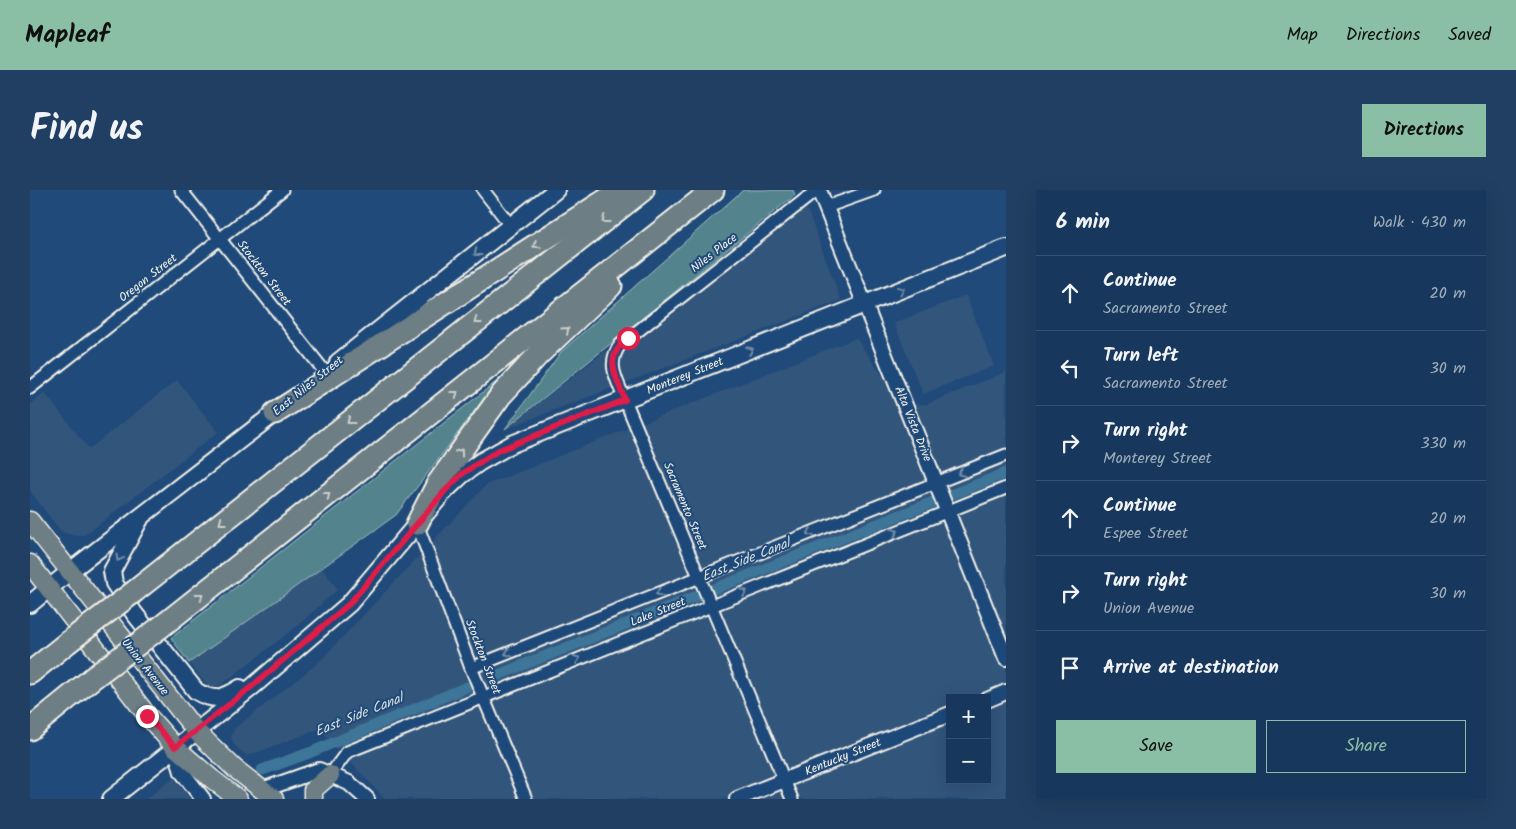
<!DOCTYPE html>
<html lang="en">
<head>
<meta charset="utf-8">
<style>
  :root { --surface:#17385c; --page:#203f62; --text:#f1f3f6; --muted:#9eacbb; --line:#365272; --accent:#8abfa5 }
  body { margin:0; font-family:Kalam,sans-serif; background:var(--page); color:var(--text) }
  .controls { position:absolute; right:15px; bottom:15px; display:grid; overflow:hidden; border-radius:0px; box-shadow:0 5px 20px #0002 }
  .controls button { width:45px; height:45px; display:grid; place-items:center; padding:0; border:0; border-bottom:1px solid var(--line); background:var(--surface); color:var(--text); font:25px sans-serif }
  .stop { position:absolute; width:15px; height:15px; margin:-11px; border:4px solid #e11d48; border-radius:50%; background:#fff }
  .stop.end { background:#e11d48; border-color:#fff; box-shadow:0 1px 5px #0008 }
  .list { margin:0; padding:0; list-style:none }
  h2 { display:flex; justify-content:space-between; align-items:center; height:65px; margin:0; padding:0 20px; font-size:21px }
  h2 small { font-size:16px; font-weight:400; color:var(--muted) }
  .list li { display:grid; grid-template-columns:32px 1fr auto; gap:15px; align-items:center; box-sizing:border-box; height:75px; padding:0 20px; border-top:1px solid var(--line) }
  .list b { display:block; font-size:19px; white-space:nowrap }
  .list p { margin:0; font-size:16px; white-space:nowrap; color:var(--muted) }
  .list em { font-size:16px; font-style:normal; color:var(--muted) }
  .actions { display:flex; gap:10px; padding:15px 20px }
  .actions a { flex:1; padding:11px 0; border:1px solid var(--accent); border-radius:0px; text-align:center; font-size:18px; color:var(--accent) }
  .actions .main { background:var(--accent); color:#111 }
  .icon { flex:none; width:28px; height:28px; fill:none; stroke:currentColor; stroke-width:2; stroke-linecap:round; stroke-linejoin:round }
  .map { position:relative; flex:none; width:976px; height:609px; overflow:hidden; border-radius:0px }
  header { display:flex; align-items:center; gap:30px; box-sizing:border-box; height:70px; padding:0 25px; background:var(--accent); color:#111 }
  header strong { font-size:24px }
  nav { display:flex; gap:28px; margin-inline-start:auto; font-size:18px }
  .intro { display:flex; align-items:center; justify-content:space-between; box-sizing:border-box; height:120px; padding:0 30px }
  h1 { margin:0; font-size:35px }
  .button { padding:12px 22px; border-radius:0px; background:var(--accent); color:#111; font-size:18px; font-weight:700 }
  main { display:flex; gap:30px; padding:0 30px }
  aside { flex:1; background:var(--surface); border-radius:0px; box-shadow:0 5px 20px #0002 }
  .map>svg:first-child { display:block }
</style>
</head>
<body>
<header>
<strong>Mapleaf</strong>
<nav><a>Map</a><a>Directions</a><a>Saved</a></nav>
</header>
<div class="intro"><h1>Find us</h1><a class="button">Directions</a></div>
<main>
<div class="map">
<svg width="976" height="609" viewBox="0 0 976 609">
  <rect width="100%" height="100%" fill="#1f4a7a"/>
  <filter id="ink" filterUnits="userSpaceOnUse"><feTurbulence type="fractalNoise" baseFrequency=".02" numOctaves="2"/><feDisplacementMap in="SourceGraphic" scale="10" xChannelSelector="R" yChannelSelector="G"/><feConvolveMatrix kernelMatrix="1 2 1 2 8 2 1 2 1" color-interpolation-filters="sRGB"/></filter>
  <g filter="url(#ink)">
    <g fill="#32557c" fill-rule="evenodd">
      <polygon points="773,8 811,110 475,239"/>
      <polygon points="936,105 964,176 893,204 864,133"/>
      <path d="M826,148L873,215L897,214L976,182V609H355L289,539L217,566L203,554L201,546L204,539L288,473L456,295ZM920,508H957V590H920Z"/>
      <polygon points="147,190 188,242 60,341 54,345 46,346 34,343 28,338 0,301 0,214 15,203 59,259"/>
      <polygon points="292,378 308,399 267,436 191,495 183,497 176,494 159,473"/>
      <polygon points="144,588 160,609 116,609"/>
    </g>
    <g fill="#53848e" stroke="#a4babb">
      <polygon points="713,0 763,0 765,5 475,239 531,162"/>
      <polygon points="467,191 366,325 159,473 141,448"/>
    </g>
    <g fill="none" stroke-linecap="round" stroke-linejoin="round">
      <g stroke="#3e7699" stroke-width="11">
        <polyline points="468,485 976,283"/>
        <polyline points="232,580 279,563 437,497"/>
      </g>
      <defs>
        <g id="minor">
          <polyline points="151,0 295,182"/>
          <polyline points="453,0 481,36"/>
          <polyline points="796,17 844,0"/>
          <polyline points="0,198 252,0"/>
          <polyline points="387,334 441,478 496,609"/>
          <polyline points="441,478 976,265"/>
          <polyline points="300,585 317,562 976,298"/>
          <path d="M762,609L595,210C587,190 576,174 590,155L787,0"/>
        </g>
        <g id="tertiary">
          <polyline points="789,0 976,468"/>
          <polyline points="957,510 976,502"/>
          <polyline points="145,557 152,582 173,609"/>
          <polyline points="232,600 289,580 319,593 337,609"/>
          <polyline points="707,609 920,524"/>
        </g>
        <g id="secondary">
          <polyline points="308,172 526,0"/>
          <path d="M110,329L82,381L84,393L104,423L166,501C184,512 192,509 210,498"/>
          <polyline points="0,414 39,382 254,216"/>
          <polyline points="81,609 221,498 319,414 414,302 432,285 450,272 482,254 976,58"/>
        </g>
        <g id="primary">
          <polyline points="0,331 166,541 204,578 244,609"/>
          <polyline points="0,374 117,525 145,557 182,589 208,609"/>
          <polyline points="283,609 283,600 300,585"/>
        </g>
        <g id="motorway">
          <polyline points="245,223 591,0"/>
          <polyline points="387,334 408,293 471,205 508,165 581,96"/>
          <polyline points="105,401 613,0"/>
          <polyline points="132,436 683,0"/>
          <polyline points="0,483 37,453"/>
          <polyline points="0,539 64,487"/>
        </g>
      </defs>
      <use href="#minor" stroke="#f4f1e8" stroke-width="15"/>
      <use href="#tertiary" stroke="#f4f1e8" stroke-width="18"/>
      <use href="#secondary" stroke="#f4f1e8" stroke-width="20"/>
      <use href="#primary" stroke="#f4f1e8" stroke-width="21"/>
      <use href="#motorway" stroke="#f4f1e8" stroke-width="25"/>
      <use href="#minor" stroke="#1f4a7a" stroke-width="11"/>
      <use href="#tertiary" stroke="#1f4a7a" stroke-width="14"/>
      <use href="#secondary" stroke="#1f4a7a" stroke-width="16"/>
      <use href="#primary" stroke="#6d7e84" stroke-width="18"/>
      <use href="#motorway" stroke="#6d7e84" stroke-width="21"/>
      <defs>
        <g id="motorway-bridge">
          <polyline points="37,453 105,401"/>
          <polyline points="64,487 132,436"/>
        </g>
      </defs>
      <use href="#motorway-bridge" stroke="#f4f1e8" stroke-width="25" stroke-linecap="butt"/>
      <use href="#motorway-bridge" stroke="#6d7e84" stroke-width="21"/>
    </g>
    <defs><path id="oneway-chevron" d="M-2-3.5L2.5 0L-2 3.5" fill="none" stroke-width="1.6" stroke-linecap="round" stroke-linejoin="round" transform="scale(1.25)"/></defs>
    <g stroke="#ccceca">
      <use href="#oneway-chevron" transform="translate(575 30) rotate(142)"/>
      <use href="#oneway-chevron" transform="translate(506 55) rotate(147)"/>
      <use href="#oneway-chevron" transform="translate(447 131) rotate(142)"/>
      <use href="#oneway-chevron" transform="translate(536 140) rotate(-42)"/>
      <use href="#oneway-chevron" transform="translate(425 204) rotate(-38)"/>
      <use href="#oneway-chevron" transform="translate(320 231) rotate(142)"/>
      <use href="#oneway-chevron" transform="translate(430 262) rotate(-54)"/>
      <use href="#oneway-chevron" transform="translate(297 305) rotate(-38)"/>
      <use href="#oneway-chevron" transform="translate(192 332) rotate(142)"/>
      <use href="#oneway-chevron" transform="translate(170 406) rotate(-38)"/>
    </g>
    <g stroke="#748da6">
      <use href="#oneway-chevron" transform="translate(447 63) rotate(142)"/>
      <use href="#oneway-chevron" transform="translate(871 100) rotate(-22)"/>
      <use href="#oneway-chevron" transform="translate(720 160) rotate(-22)"/>
      <use href="#oneway-chevron" transform="translate(931 283) rotate(158)"/>
      <use href="#oneway-chevron" transform="translate(865 342) rotate(-22)"/>
      <use href="#oneway-chevron" transform="translate(780 343) rotate(158)"/>
      <use href="#oneway-chevron" transform="translate(89 368) rotate(119)"/>
      <use href="#oneway-chevron" transform="translate(714 402) rotate(-22)"/>
      <use href="#oneway-chevron" transform="translate(629 403) rotate(158)"/>
      <use href="#oneway-chevron" transform="translate(478 463) rotate(158)"/>
      <use href="#oneway-chevron" transform="translate(547 469) rotate(-22)"/>
    </g>
  </g>
  <g fill="none" stroke-linecap="round" stroke-linejoin="round" filter="url(#ink)">
    <path stroke="#e11d48" stroke-width="6" d="M117,526L145,557L220,498L319,414L414,302L432,284L450,272L469,260L595,210C585,184 573,168 598,148"/>
  </g>
  <g text-anchor="middle" dominant-baseline="central" stroke-width="4" stroke-linejoin="round" paint-order="stroke">
    <g font-size="12" fill="#f4f1e8" stroke="#1f4a7a">
      <text transform="translate(684 63) rotate(-38)">Niles Place</text>
      <text transform="translate(234 83) rotate(52)">Stockton Street</text>
      <text transform="translate(118 88) rotate(-38)">Oregon Street</text>
      <text transform="translate(655 186) rotate(-22)">Monterey Street</text>
      <text transform="translate(278 196) rotate(-39)">East Niles Street</text>
      <text transform="translate(883 234) rotate(68)">Alta Vista Drive</text>
      <text transform="translate(655 316) rotate(67)">Sacramento Street</text>
      <text transform="translate(628 422) rotate(-22)">Lake Street</text>
      <text transform="translate(453 467) rotate(69)">Stockton Street</text>
      <text transform="translate(115 477) rotate(52)">Union Avenue</text>
      <text transform="translate(813 567) rotate(-22)">Kentucky Street</text>
    </g>
    <g font-size="14" font-style="italic" fill="#d9dfdc" stroke="#1f4a7a">
      <text transform="translate(716 370) rotate(-22)">East Side Canal</text>
      <text transform="translate(329 525) rotate(-22)">East Side Canal</text>
    </g>
  </g>
</svg>
<div class="controls">
<button>+</button>
<button>−</button>
</div>
<div class="stop" style="left:598px;top:148px"></div>
<div class="stop end" style="left:117px;top:526px"></div>
</div>
<aside>
<h2>6 min<small>Walk · 430 m</small></h2>
<ul class="list">
<li><svg class="icon" aria-label="ahead" viewBox="0 0 24 24"><path d="M12 20V5M6 11l6-6 6 6"/></svg><div><b>Continue</b><p>Sacramento Street</p></div><em>20 m</em></li>
<li><svg class="icon" aria-label="left" viewBox="0 0 24 24"><path d="M17 20v-9H6M10 6l-5 5 5 5"/></svg><div><b>Turn left</b><p>Sacramento Street</p></div><em>30 m</em></li>
<li><svg class="icon" aria-label="right" viewBox="0 0 24 24"><path d="M7 20v-9h11M14 6l5 5-5 5"/></svg><div><b>Turn right</b><p>Monterey Street</p></div><em>330 m</em></li>
<li><svg class="icon" aria-label="ahead" viewBox="0 0 24 24"><path d="M12 20V5M6 11l6-6 6 6"/></svg><div><b>Continue</b><p>Espee Street</p></div><em>20 m</em></li>
<li><svg class="icon" aria-label="right" viewBox="0 0 24 24"><path d="M7 20v-9h11M14 6l5 5-5 5"/></svg><div><b>Turn right</b><p>Union Avenue</p></div><em>30 m</em></li>
<li><svg class="icon" aria-label="arrive" viewBox="0 0 24 24"><path d="M6 21V4h12l-3 4 3 4H6"/></svg><div><b>Arrive at destination</b></div></li>
</ul>
<div class="actions"><a class="main">Save</a><a>Share</a></div>
</aside>
</main>
</body>
</html>
